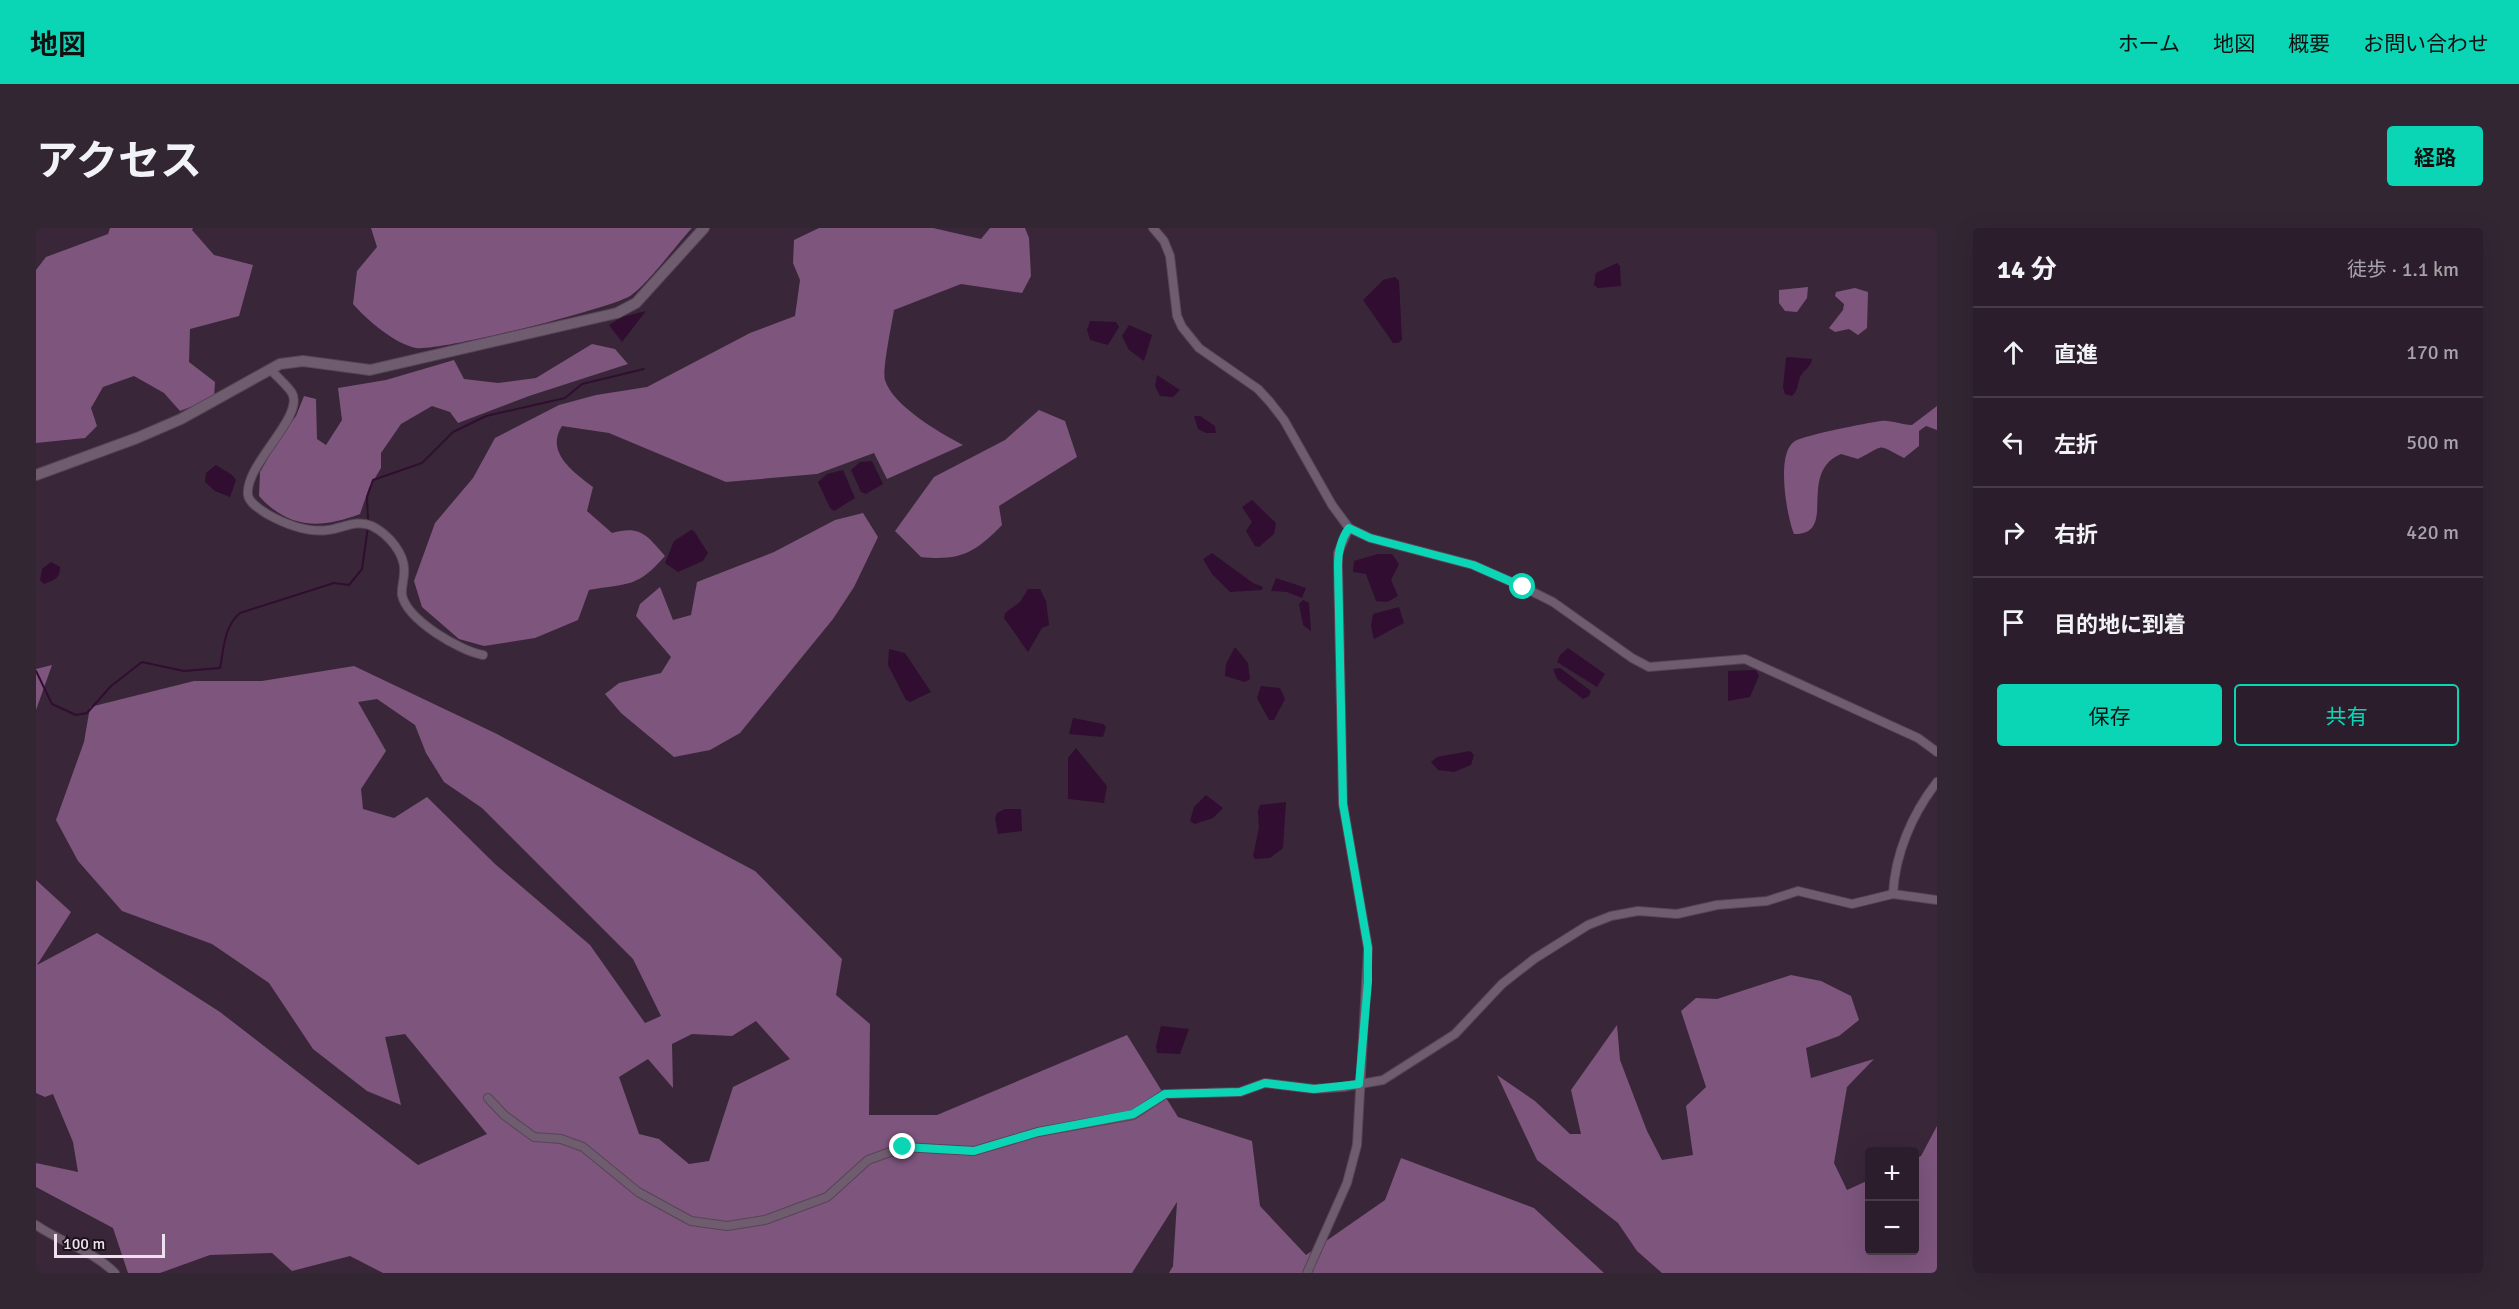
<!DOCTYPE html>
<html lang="ja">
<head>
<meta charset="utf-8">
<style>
  :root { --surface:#2b1d2b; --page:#332633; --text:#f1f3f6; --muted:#a6a2a9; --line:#473b47; --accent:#0ad5b5 }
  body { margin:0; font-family:Signika,"Noto Sans JP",sans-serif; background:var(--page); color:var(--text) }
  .controls { position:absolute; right:18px; bottom:18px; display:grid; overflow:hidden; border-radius:6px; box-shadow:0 6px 24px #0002 }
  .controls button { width:54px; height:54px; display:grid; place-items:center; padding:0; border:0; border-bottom:2px solid var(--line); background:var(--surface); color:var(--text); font:30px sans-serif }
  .scale { position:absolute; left:18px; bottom:15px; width:111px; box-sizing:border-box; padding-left:6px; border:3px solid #eee1ed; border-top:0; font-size:16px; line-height:21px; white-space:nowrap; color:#eee1ed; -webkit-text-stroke:4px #1b131b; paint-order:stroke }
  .stop { position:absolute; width:18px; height:18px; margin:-14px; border:4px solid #0ad5b5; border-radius:50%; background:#fff }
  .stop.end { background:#0ad5b5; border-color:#fff; box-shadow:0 2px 6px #0008 }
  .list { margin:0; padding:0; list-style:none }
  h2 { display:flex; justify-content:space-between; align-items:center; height:78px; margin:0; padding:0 24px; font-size:26px }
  h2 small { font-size:20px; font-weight:400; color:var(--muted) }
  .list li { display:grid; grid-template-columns:39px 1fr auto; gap:18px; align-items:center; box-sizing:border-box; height:90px; padding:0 24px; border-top:2px solid var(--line) }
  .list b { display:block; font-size:22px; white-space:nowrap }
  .list em { font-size:20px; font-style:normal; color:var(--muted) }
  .actions { display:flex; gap:12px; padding:18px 24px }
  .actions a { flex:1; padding:14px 0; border:2px solid var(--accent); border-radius:6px; text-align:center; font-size:21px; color:var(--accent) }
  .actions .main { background:var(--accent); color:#111 }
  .icon { flex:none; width:33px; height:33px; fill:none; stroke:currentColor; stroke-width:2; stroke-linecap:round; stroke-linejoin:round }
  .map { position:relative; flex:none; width:1901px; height:1045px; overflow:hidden; border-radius:6px }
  header { display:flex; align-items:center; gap:36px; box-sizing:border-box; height:84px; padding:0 30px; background:var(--accent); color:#111 }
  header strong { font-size:28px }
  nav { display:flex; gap:33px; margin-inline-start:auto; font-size:21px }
  .intro { display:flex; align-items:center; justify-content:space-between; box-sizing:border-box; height:144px; padding:0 36px }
  h1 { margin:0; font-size:42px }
  .button { padding:15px 27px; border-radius:6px; background:var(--accent); color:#111; font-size:21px; font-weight:700 }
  main { display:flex; gap:36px; padding:0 36px }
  aside { flex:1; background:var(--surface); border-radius:6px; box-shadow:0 6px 24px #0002 }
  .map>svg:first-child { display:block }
</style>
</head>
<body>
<header>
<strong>地図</strong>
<nav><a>ホーム</a><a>地図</a><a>概要</a><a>お問い合わせ</a></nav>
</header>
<div class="intro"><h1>アクセス</h1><a class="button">経路</a></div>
<main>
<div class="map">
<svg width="1901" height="1045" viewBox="0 0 1901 1045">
  <rect width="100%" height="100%" fill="#392739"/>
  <g fill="#7d557d" fill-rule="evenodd">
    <polygon points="74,0 157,0 156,2 178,27 217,37 203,88 154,101 153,134 179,154 178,170 144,183 128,165 98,148 67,159 55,180 61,198 49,210 0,215 0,42 10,29 72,6"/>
    <path d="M335,0H656C641,16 610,58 594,68C573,81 402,124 380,120C359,116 331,92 317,76L321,43L341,19Z"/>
    <path d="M783,0H897L945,11L954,0H989L993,10L995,48L986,65L925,56L858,82C856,95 846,142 849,152C857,178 904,205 927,217L851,251L838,225L781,246L690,254L573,205L526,198C509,224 537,244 557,259L551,283L576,305C604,297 611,307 629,328C601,360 593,355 553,362L542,392L499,410L448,418L423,411L386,379L378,353L399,295L437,250L459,210L523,177L560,167L611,159L714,105L759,88L764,52L757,35L758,12Z"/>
    <polygon points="1772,59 1771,70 1761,84 1749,83 1743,75 1743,62"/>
    <polygon points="1819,60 1832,64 1831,100 1822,107 1813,101 1799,104 1793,100 1807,82 1808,76 1799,68 1800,64"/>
    <path d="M556,116L579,121L592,136L493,168L422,195L414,184L396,178L365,196L345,225V240L333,260L324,286C284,301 253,301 223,268L224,244L241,214L260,188L268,168L280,171L281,211L290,217L306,192L302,160L350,152L418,132L428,151L462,155L500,150Z"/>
    <path d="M1901,178V202L1890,198L1883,203V218L1868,230C1839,216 1852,216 1822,231L1805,226C1760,245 1803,307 1758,306C1751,289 1739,225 1759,213C1770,207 1830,195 1845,193C1855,192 1865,197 1876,197Z"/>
    <path d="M1003,182L1029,193L1041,229L963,278L966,297C939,325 924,333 885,329L859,303L898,249L969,212Z"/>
    <polygon points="827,285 842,309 818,359 797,391 704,505 674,522 638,529 585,485 569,466 583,455 625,445 635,429 600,388 604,376 624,359 637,392 655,387 661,354 738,324 799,292"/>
    <polygon points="16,437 0,482 0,441"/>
    <path d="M318,438L461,506L719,643L806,731L800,767L834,796L833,887H901L1091,807L1142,889L1216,913L1224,978L1270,1027L1349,972L1365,930L1498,980L1568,1045H1133L1137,1038L1141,974L1096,1045H347L314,1028L256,1043L236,1025L174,1027L124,1045H92L77,1000L0,959V935L42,944L37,914L17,866L9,869L0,865V652L35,684L1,737L61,705L184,784L382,937L451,906L369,806L349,809L365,877L331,863L277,821L233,755L176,716L86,683L42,633L20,592L48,514L54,479L158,453H226ZM341,471L379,497L390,525L408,554L446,580L597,731L625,788L609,795L554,717L459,636L391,569L358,590L327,581L325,561L350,523L322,474ZM720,793L754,831L697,859L673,933L653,936L623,911L603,906L583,849L612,831L637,860L636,816L656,806L696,808Z"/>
    <polygon points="1755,747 1785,753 1815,768 1823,792 1803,808 1770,820 1775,850 1838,831 1811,859 1798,935 1811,962 1833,952 1834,1022 1878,1022 1879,931 1885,928 1901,898 1901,1045 1626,1045 1601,1023 1582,995 1501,932 1461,847 1499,873 1534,906 1545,906 1535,862 1581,797 1584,832 1611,903 1626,932 1657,927 1650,878 1670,859 1645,783 1660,770 1681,771"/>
  </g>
  <g fill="#300d31">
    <polygon points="1581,35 1584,38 1585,58 1562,60 1558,57 1560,45"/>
    <polygon points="1359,49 1363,53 1366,112 1362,115 1357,115 1327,72 1347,52"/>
    <polygon points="610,83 586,114 573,97 586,89"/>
    <polygon points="1054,93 1080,94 1083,99 1072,117 1054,112 1051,102"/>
    <polygon points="1093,97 1116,107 1108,133 1093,122 1086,108"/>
    <path d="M1752,129L1776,131C1775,140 1768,141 1764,149C1761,157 1763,161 1756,168L1749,166L1747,159L1750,130Z"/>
    <polygon points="1121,147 1144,162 1137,169 1124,168 1119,158"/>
    <polygon points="1158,188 1164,188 1179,198 1180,205 1170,205 1162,201"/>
    <polygon points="836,233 847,256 830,266 825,264 815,242 824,234"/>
    <polygon points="180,237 196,247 200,252 194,269 179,263 169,254 170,245"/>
    <polygon points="807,242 819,270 798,283 794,280 782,254 791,246"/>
    <polygon points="1216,272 1240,295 1238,306 1223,319 1219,318 1210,303 1216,294 1206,279"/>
    <polygon points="655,302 658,303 672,325 667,333 642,344 629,335 638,313"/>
    <polygon points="1176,325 1217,355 1227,359 1226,362 1194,364 1176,346 1167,331"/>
    <polygon points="1342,326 1356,326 1363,336 1355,352 1362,368 1351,374 1340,373 1330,346 1317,344 1318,333"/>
    <path d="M15,334L24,339C24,351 18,352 8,356L4,352L6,341Z"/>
    <polygon points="1240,350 1270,360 1266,370 1251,364 1235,363"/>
    <polygon points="992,361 1004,361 1010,373 1013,397 1006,400 992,424 968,390 969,385 984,374"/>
    <polygon points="1267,372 1273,375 1275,403 1267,397 1263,376"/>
    <polygon points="1363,379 1368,395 1338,411 1335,398 1337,386"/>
    <polygon points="1199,419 1212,435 1214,451 1209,454 1189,448 1190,436"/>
    <polygon points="1532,420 1569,446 1561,459 1521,434 1524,427"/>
    <polygon points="853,421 869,425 895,464 874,474 870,472 852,437"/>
    <polygon points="1524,440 1555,463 1553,468 1547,471 1521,451 1517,441"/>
    <polygon points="1720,442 1723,448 1714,469 1692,473 1692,443"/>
    <polygon points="1225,458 1244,460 1249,471 1238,492 1233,492 1221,470"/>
    <polygon points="1037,490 1067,496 1070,499 1067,509 1033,506"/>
    <polygon points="1040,520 1071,558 1068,575 1032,571 1032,530"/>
    <polygon points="1434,523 1438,527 1435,537 1418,544 1402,542 1395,534 1401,529"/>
    <polygon points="1170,567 1187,580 1177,590 1159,596 1154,593 1158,579"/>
    <polygon points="1250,574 1247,620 1234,630 1219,631 1217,628 1223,600 1222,583 1224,577"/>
    <polygon points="969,581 985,581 986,603 962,606 959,590 961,585"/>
    <polygon points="1125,798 1153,801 1144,826 1121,825 1120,818"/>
  </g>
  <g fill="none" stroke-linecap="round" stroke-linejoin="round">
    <g stroke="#300d31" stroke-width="2">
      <polyline points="332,293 331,269 337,252 386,235 417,204 450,188 529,170 546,156 608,141"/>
      <path d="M0,443L16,476L40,487L51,485L75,458L106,434L148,443L184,440C188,420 188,398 204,385L298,355L313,357L326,341L332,299"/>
    </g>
    <defs>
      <g id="minor">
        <polyline points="1117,0 1128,13 1134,28 1141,88 1146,99 1163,120 1222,161 1234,174 1248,192 1296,277 1313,300 1334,310 1437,337 1487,359 1517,374 1596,430 1613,439 1709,431 1882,510 1901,524"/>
        <path d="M234,141C241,149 251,157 256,165C269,189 208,237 212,267C213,275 225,282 231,286C249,296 271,305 292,302C307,300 321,291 336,298C352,306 370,326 368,345C368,352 365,360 366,367C371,392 424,423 447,427"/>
        <path d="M1857,666C1859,626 1876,586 1901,554"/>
        <polyline points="452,870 468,887 498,909 525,911 547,919 602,964 655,993 691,998 729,992 791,969 832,932 868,919 938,923 1002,904 1097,887 1129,866 1204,864 1229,855 1278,861 1307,859 1347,852 1419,806 1466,756 1498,731 1552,697 1575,688 1602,683 1641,686 1681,677 1731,673 1762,663 1816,676 1857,666 1901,672"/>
        <path d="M0,997C26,1015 56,1022 79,1045"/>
        <polyline points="1271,1045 1311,955 1321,917 1332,720 1307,576 1302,338 1302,325 1313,300"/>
      </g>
      <polyline id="tertiary" points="0,247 101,210 145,191 244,136 267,133 334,142 581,85 600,75 668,0"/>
    </defs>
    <use href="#minor" stroke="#564556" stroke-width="10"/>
    <use href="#tertiary" stroke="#564556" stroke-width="12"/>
    <use href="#minor" stroke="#6f5d6f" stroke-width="8"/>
    <use href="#tertiary" stroke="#6f5d6f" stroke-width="10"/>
  </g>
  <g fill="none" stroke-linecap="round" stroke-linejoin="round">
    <path stroke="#0ad5b5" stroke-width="8" d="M867,919L938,923L1002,904L1097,886L1129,866L1204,864L1229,855L1278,861L1323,856L1332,754V720L1307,576L1302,338C1302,324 1304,312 1313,300L1334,310L1437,337L1487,359"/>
  </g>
</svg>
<div class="controls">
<button>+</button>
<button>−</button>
</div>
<div class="scale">100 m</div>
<div class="stop" style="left:1487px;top:359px"></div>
<div class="stop end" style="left:867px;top:919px"></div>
</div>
<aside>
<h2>14 分<small>徒歩 · 1.1 km</small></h2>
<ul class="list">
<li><svg class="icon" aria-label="ahead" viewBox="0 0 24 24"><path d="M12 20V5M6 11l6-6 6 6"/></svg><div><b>直進</b></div><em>170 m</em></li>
<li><svg class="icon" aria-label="left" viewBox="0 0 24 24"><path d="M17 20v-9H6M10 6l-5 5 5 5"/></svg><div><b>左折</b></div><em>500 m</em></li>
<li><svg class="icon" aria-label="right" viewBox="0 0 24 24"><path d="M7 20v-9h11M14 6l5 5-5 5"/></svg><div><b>右折</b></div><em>420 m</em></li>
<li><svg class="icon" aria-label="arrive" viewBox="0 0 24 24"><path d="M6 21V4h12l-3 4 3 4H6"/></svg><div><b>目的地に到着</b></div></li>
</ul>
<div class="actions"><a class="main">保存</a><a>共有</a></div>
</aside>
</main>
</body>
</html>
